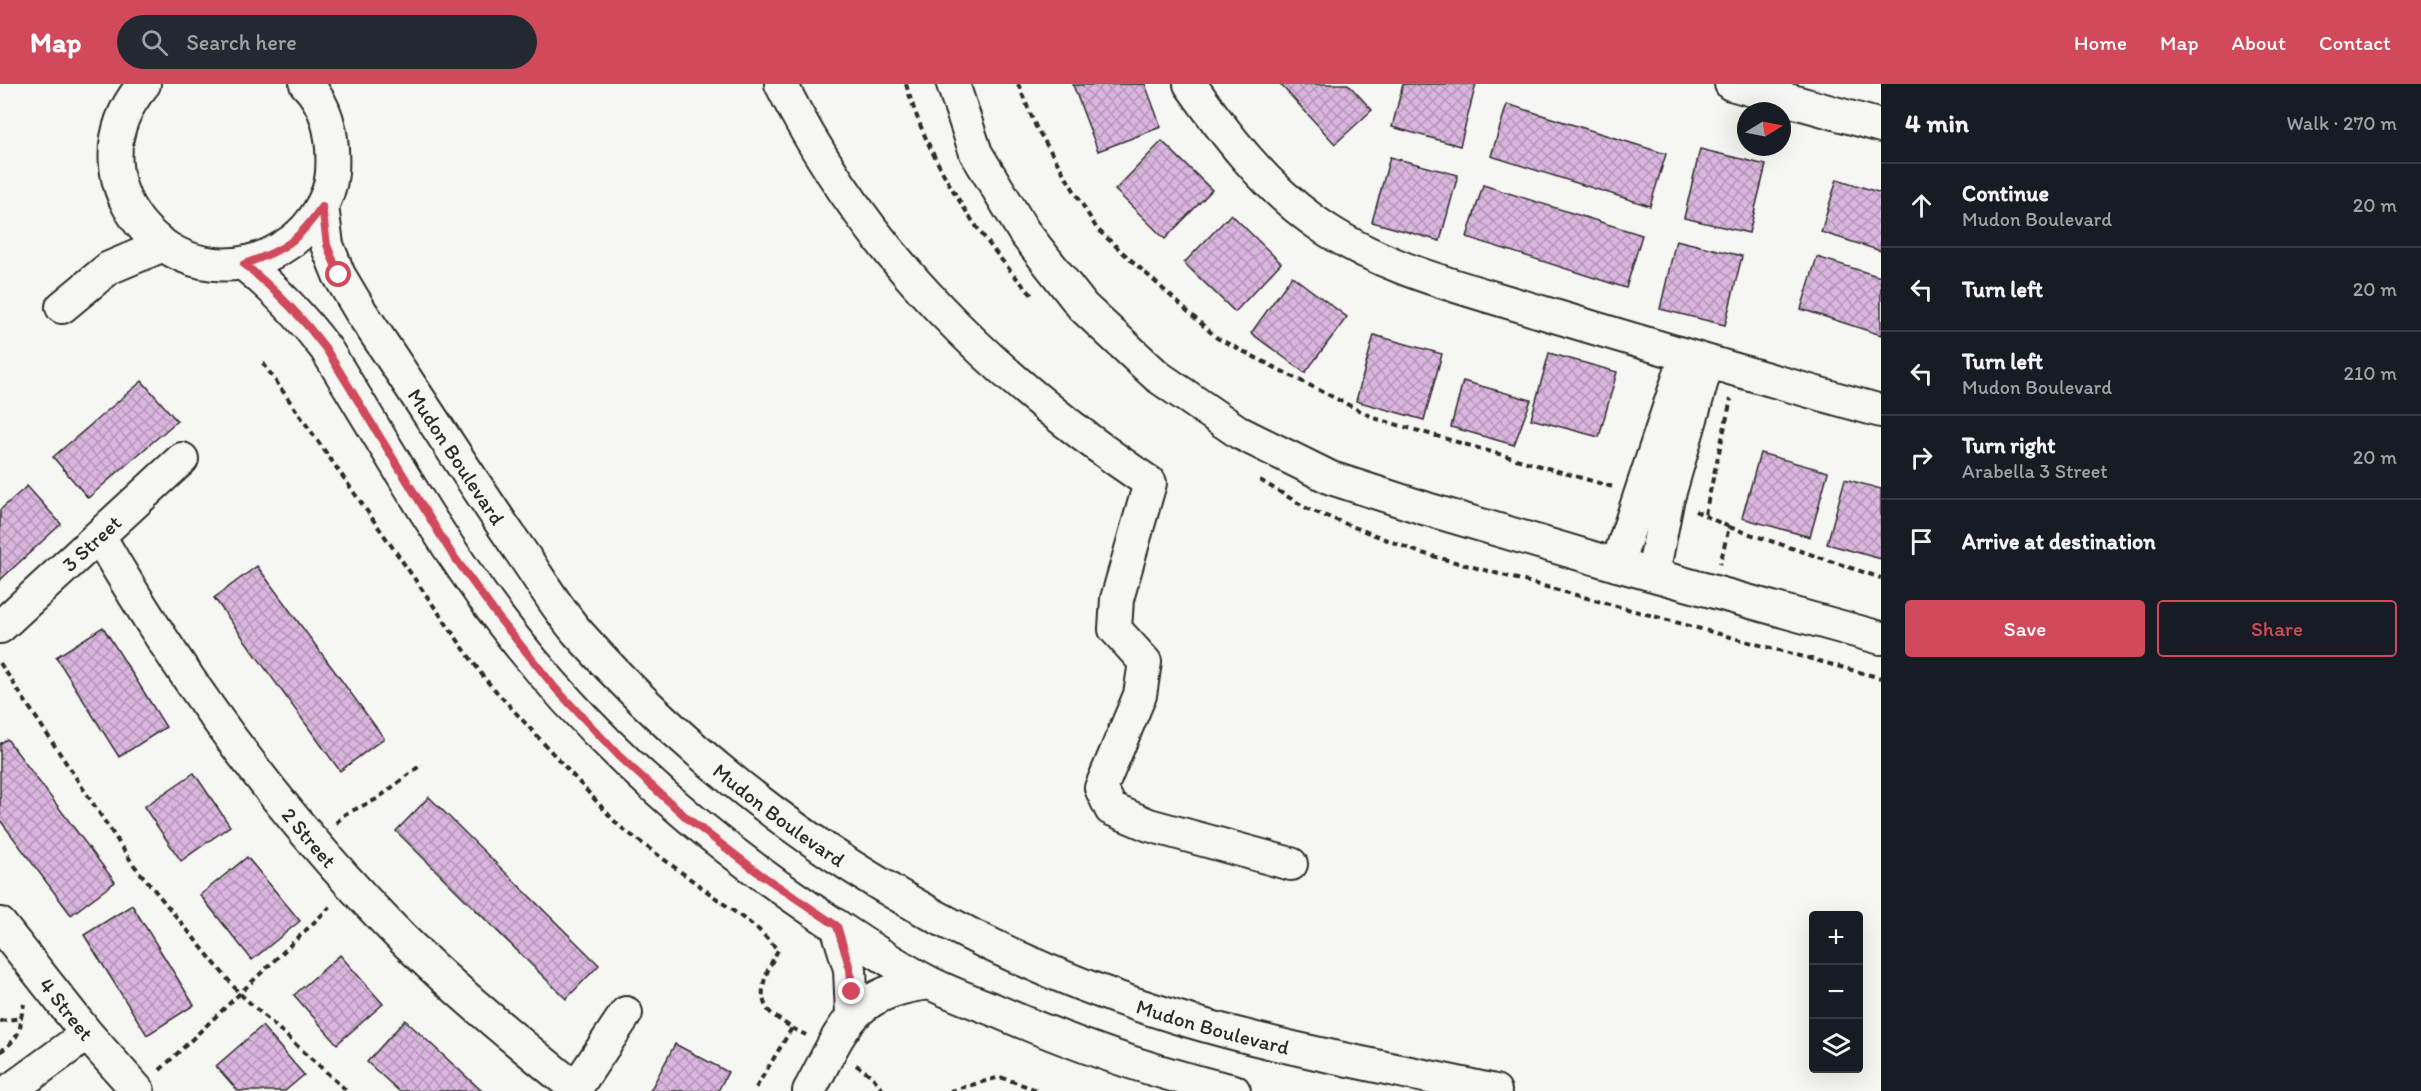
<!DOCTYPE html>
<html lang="en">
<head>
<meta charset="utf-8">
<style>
  :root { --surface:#171b24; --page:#242831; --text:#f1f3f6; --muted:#9ea1a6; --line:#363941; --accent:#d1495b }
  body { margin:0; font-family:Itim,sans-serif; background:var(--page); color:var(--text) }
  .controls { position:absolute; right:18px; bottom:18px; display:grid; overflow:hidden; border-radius:6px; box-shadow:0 6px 24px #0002 }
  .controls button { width:54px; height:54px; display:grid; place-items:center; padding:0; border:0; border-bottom:2px solid var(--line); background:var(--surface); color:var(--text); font:30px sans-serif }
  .compass { position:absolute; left:1737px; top:18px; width:54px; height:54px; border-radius:50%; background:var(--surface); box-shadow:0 6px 24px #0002; rotate:80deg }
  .stop { position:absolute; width:18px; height:18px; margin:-14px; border:4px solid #d1495b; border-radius:50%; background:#fff }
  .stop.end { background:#d1495b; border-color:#fff; box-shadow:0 2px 6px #0008 }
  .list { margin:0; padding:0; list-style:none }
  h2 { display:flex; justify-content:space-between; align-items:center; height:78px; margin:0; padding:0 24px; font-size:26px }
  h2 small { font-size:20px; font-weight:400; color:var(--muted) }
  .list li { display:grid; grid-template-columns:39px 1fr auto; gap:18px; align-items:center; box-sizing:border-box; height:84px; padding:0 24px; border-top:2px solid var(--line) }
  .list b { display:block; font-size:22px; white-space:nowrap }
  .list p { margin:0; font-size:20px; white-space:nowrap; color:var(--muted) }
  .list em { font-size:20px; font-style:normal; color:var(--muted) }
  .actions { display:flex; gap:12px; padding:18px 24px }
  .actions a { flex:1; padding:14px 0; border:2px solid var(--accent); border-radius:6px; text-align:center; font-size:21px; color:var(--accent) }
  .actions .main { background:var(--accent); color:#fff }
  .icon { flex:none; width:33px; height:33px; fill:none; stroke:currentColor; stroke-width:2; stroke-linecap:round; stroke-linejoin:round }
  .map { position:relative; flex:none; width:1881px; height:1007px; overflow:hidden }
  header { display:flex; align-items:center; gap:36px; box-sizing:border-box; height:84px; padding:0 30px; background:var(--accent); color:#fff }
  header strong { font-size:28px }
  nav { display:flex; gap:33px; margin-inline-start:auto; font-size:21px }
  .search { width:420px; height:54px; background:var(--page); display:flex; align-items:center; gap:15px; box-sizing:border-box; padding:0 21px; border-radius:33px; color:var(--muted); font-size:22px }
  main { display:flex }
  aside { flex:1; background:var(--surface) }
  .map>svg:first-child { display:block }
</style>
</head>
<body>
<header>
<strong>Map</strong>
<div class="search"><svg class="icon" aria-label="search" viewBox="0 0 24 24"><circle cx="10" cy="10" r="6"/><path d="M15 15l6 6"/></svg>Search here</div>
<nav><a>Home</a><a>Map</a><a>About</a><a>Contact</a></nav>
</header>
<main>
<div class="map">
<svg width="1881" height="1007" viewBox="0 0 1881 1007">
  <defs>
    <pattern id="building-cross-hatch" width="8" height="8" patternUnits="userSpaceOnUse" patternTransform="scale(1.5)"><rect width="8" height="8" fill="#dbb6df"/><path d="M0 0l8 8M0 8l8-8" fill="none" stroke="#b294b5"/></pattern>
  </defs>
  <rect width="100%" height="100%" fill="#f6f6f2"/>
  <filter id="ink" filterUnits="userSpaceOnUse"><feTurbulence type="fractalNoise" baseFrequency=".0167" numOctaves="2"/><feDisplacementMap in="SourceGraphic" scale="12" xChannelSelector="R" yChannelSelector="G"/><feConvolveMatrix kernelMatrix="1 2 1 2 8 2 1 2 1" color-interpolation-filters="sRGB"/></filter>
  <g filter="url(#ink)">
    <g fill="url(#building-cross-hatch)" stroke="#2b2b2b" stroke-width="1.5">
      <polygon points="1145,0 1161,43 1098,67 1073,1"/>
      <polygon points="1280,0 1348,0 1372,26 1335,60"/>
      <polygon points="1403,0 1476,0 1460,62 1392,43"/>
      <polygon points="1507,20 1666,70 1650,122 1491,72"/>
      <polygon points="1162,57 1212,106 1165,155 1115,106"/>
      <polygon points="1700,65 1766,81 1749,149 1684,134"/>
      <polygon points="1390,73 1458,91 1440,157 1372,138"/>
      <polygon points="1837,95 1881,109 1881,167 1821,148"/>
      <polygon points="1483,101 1642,151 1626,204 1467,153"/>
      <polygon points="1231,130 1281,179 1235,228 1184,179"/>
      <polygon points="1676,156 1742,172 1725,241 1660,225"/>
      <polygon points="1817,173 1881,193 1881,251 1801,225"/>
      <polygon points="1292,192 1347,233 1305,289 1251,249"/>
      <polygon points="1374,251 1442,270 1424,336 1356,317"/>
      <polygon points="1549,269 1617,288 1599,353 1531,335"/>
      <polygon points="142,297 177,337 88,414 53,373"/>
      <polygon points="1463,297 1531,316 1514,361 1451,343"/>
      <polygon points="1760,369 1828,388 1810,453 1742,434"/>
      <polygon points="1845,395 1881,405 1881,475 1827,460"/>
      <polygon points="27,402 61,440 0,496 0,426"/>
      <polygon points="257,482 384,654 340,687 214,514"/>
      <polygon points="103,543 166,643 119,673 56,573"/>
      <polygon points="7,655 115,798 71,831 0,736 0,660"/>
      <polygon points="194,689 230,742 181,777 144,723"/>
      <polygon points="429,713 599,881 566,915 396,747"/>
      <polygon points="247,773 300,837 252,876 200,811"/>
      <polygon points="132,821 194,921 147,951 84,851"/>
      <polygon points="340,871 383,920 337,960 294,911"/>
      <polygon points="405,936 482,1007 399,1007 367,978"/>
      <polygon points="262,942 304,991 285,1007 238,1007 216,982"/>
      <polygon points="675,960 728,988 718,1007 650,1007"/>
    </g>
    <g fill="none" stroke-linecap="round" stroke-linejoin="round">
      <defs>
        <g id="minor">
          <path d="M144,0C58,99 184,236 292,157C312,142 330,115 332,89C334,57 329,23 306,0"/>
          <path d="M781,0C867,171 993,293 1150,399L1117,515L1115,545L1145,578L1140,611L1101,704L1111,725L1149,741L1291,780"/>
          <polyline points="953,0 976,69 1024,148 1083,223 1157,292 1240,349 1331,394 1427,425 1617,481 1881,554"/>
          <path d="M1190,0C1226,51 1263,100 1314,137C1380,185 1464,204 1541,228C1654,262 1767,296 1881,327"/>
          <polyline points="1731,0 1881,42"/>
          <path id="s1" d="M322,122L327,161L339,191L361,228C415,307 466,389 521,468C540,495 557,525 579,550C739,729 949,865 1179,934C1282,965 1390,984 1495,1007"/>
          <path d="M244,180C276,206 302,233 326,265C382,355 433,447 497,532C585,649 690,743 811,825C849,850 889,878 930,899C950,909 971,917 992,925C1070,959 1150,988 1234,1007"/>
          <polyline points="62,223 109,184 161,162"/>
          <path id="s2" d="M99,452C184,599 284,736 404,856C458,909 516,957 575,1004"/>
          <polyline points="1617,481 1686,272"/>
          <polyline points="1653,490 1667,418 1707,279"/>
          <path id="s3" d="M0,543L182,375"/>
          <path id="s4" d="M0,840L87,950L138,1007"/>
          <polyline points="837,842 850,885 852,930"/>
          <polyline points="9,1007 87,950"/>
          <polyline points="574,1007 626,929"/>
          <path d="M809,1007C843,945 850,908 929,899"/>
        </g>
      </defs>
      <use href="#minor" stroke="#2b2b2b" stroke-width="36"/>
      <g stroke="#2b2b2b" stroke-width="4" stroke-dasharray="6 4.5" stroke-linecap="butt">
        <path d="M906,0C928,77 977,152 1032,211"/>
        <polyline points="1018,0 1036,43 1097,145 1217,254 1374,334 1613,403"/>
        <path d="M263,279L485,595L619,742L759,846L778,866C769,883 755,907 768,926C774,933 785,939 792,944L754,1007"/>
        <polyline points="1260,396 1308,425 1418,468 1881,594"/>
        <polyline points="1695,427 1729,443 1720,480"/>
        <polyline points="1705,430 1731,315"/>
        <polyline points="1729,443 1881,494"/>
        <polyline points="0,579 133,780 239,909 347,1007"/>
        <polyline points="336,739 345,730 377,715 422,680"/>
        <polyline points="0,937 21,934 24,920"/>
        <polyline points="792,944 806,951"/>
        <path d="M0,968C13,958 21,951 21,934"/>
        <polyline points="856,981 872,992 883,1007"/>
        <polyline points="160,986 330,823"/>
        <polyline points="950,1007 1000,993 1040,1007"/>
      </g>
      <use href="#minor" stroke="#f6f6f2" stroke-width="32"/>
    </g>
  </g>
  <g fill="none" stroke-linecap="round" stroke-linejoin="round" filter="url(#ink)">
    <path stroke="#d1495b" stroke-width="8" d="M339,191L327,161L322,122C298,157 285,166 244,180C276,206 302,233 326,265L450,467L498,533L556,605L619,672L687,734L760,790L837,842L850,885L852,908"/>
  </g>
  <g text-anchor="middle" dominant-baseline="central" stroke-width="4.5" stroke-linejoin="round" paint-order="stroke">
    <g font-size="21" fill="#2b2b2b" stroke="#f6f6f2">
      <text stroke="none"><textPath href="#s1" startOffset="288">Mudon Boulevard</textPath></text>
      <text stroke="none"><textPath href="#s3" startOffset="124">3 Street</textPath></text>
      <text stroke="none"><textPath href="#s1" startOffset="774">Mudon Boulevard</textPath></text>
      <text stroke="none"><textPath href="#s2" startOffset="368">2 Street</textPath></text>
      <text stroke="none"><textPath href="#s4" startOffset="108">4 Street</textPath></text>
      <text stroke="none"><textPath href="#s1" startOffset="1260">Mudon Boulevard</textPath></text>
    </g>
  </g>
</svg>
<div class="controls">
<button>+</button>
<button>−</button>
<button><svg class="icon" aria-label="layers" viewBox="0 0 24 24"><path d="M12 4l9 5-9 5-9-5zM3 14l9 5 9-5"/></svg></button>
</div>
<svg class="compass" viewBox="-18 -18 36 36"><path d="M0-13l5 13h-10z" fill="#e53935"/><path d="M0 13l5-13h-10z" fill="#9ea1a6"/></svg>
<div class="stop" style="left:339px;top:191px"></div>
<div class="stop end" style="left:852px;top:908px"></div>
</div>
<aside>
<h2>4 min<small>Walk · 270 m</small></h2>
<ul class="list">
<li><svg class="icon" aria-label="ahead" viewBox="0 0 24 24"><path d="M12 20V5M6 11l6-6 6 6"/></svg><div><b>Continue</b><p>Mudon Boulevard</p></div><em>20 m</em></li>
<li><svg class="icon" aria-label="left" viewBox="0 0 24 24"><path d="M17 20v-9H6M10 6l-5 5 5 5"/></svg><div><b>Turn left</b></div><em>20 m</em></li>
<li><svg class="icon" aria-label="left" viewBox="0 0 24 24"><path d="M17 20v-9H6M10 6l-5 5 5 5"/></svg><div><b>Turn left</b><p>Mudon Boulevard</p></div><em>210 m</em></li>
<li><svg class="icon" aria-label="right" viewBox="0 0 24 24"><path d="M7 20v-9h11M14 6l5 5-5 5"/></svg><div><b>Turn right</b><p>Arabella 3 Street</p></div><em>20 m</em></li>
<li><svg class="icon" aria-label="arrive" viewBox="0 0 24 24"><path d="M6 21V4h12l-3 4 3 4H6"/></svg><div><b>Arrive at destination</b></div></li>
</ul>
<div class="actions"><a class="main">Save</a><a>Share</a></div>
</aside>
</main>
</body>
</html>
